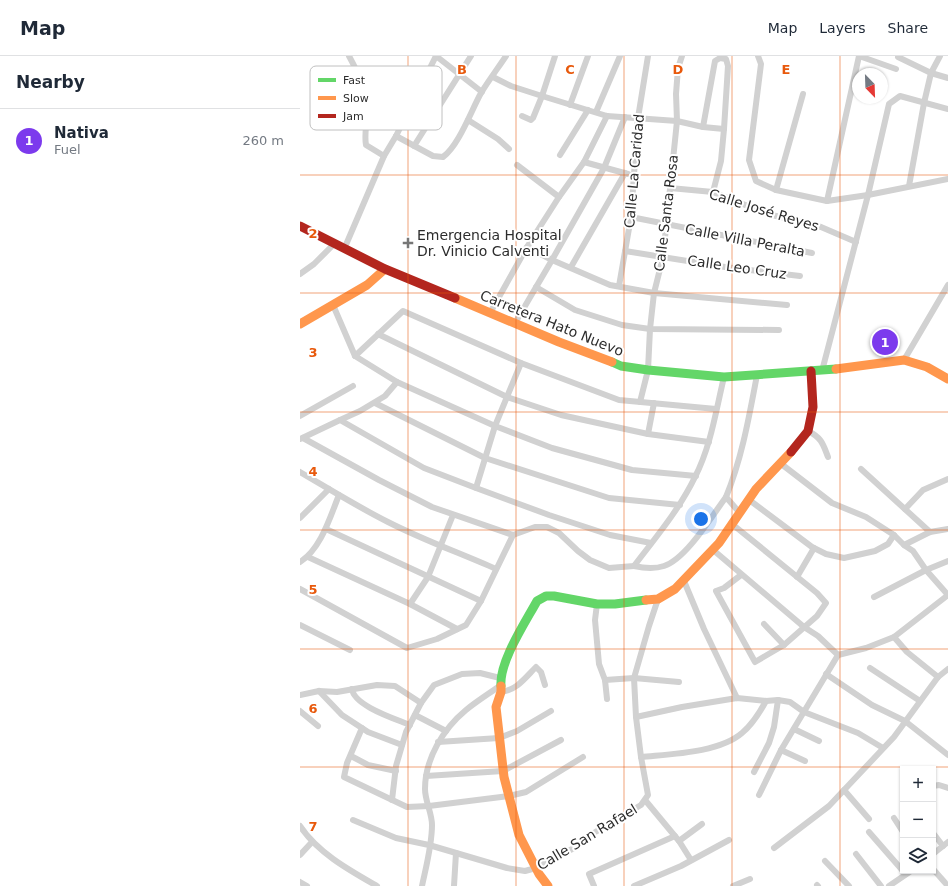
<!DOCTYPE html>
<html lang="en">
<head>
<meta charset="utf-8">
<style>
  :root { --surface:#fff; --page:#f6f6f7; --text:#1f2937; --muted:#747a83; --line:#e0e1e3; --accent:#7c3aed }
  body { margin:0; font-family:"DejaVu Sans",sans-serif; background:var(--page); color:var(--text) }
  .controls { position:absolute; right:12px; bottom:12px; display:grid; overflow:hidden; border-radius:0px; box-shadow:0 1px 3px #0004 }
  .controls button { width:36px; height:36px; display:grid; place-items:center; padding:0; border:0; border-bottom:1px solid var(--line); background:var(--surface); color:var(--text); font:20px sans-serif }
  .compass { position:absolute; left:552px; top:12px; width:36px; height:36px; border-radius:50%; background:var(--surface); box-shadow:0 1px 3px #0004; rotate:157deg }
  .you { position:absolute; left:401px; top:463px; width:14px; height:14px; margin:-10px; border:3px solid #fff; border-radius:50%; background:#1a73e8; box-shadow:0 0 0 6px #1a73e833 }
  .badge { display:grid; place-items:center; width:26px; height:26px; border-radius:50%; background:var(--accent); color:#fff; font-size:13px; font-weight:700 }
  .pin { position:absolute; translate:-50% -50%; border:2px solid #fff; box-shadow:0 1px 4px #0006 }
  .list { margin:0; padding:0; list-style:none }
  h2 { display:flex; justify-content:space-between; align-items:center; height:52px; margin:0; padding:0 16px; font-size:17px }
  h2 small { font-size:13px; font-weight:400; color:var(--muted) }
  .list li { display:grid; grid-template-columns:26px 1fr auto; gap:12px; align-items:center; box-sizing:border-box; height:64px; padding:0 16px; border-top:1px solid var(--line) }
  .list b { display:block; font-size:15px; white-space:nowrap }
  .list p { margin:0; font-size:13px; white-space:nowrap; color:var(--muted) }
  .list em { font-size:13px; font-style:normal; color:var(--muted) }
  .icon { flex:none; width:22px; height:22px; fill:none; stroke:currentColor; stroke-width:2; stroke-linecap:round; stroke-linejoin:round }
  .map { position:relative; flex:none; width:648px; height:830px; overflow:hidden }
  header { display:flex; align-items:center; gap:24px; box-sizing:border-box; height:56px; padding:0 20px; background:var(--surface); border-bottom:1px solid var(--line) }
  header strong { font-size:19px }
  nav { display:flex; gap:22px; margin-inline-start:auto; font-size:14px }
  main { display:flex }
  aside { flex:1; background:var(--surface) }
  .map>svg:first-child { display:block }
</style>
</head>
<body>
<header>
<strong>Map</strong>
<nav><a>Map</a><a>Layers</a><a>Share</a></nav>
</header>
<main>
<aside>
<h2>Nearby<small></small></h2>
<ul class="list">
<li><span class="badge">1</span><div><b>Nativa</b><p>Fuel</p></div><em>260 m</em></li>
</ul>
</aside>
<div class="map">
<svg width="648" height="830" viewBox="0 0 648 830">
  <rect width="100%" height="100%" fill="#fff"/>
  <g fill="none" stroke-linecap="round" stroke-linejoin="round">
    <g stroke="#d1d1d1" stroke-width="6">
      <path d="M49,0C59,18 67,37 67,57C67,68 64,78 66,89L84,100"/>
      <polyline points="136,0 182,36"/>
      <polyline points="458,0 461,8 449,104 456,125 476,134 527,145 568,139 648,123"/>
      <polyline points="559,0 596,13"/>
      <polyline points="598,1 631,17 648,22"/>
      <polyline points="193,21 211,30 242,40 307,60 377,65 403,71 424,73"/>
      <polyline points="270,49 288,0"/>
      <polyline points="296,56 320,0"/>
      <polyline points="222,60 231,64 233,62 242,40 255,0"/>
      <polyline points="168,64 198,83 209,93"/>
      <polyline points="403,71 415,5 420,2 426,3 428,10 424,73 421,105 413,136"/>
      <path d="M96,80L133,100L143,101C159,89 171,55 181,37C189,24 198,12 206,0"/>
      <polyline points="114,90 171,0"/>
      <polyline points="260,99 288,54"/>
      <polyline points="284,106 328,118"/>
      <polyline points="217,109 259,141"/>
      <polyline points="609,130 624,47 631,17 640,0"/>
      <polyline points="370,132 413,136 468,158 521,171 556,186"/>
      <polyline points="476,134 503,38"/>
      <polyline points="527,145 559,0"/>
      <polyline points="331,161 512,197"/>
      <polyline points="45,191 84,100 96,80 136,0"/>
      <polyline points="227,191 252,204 310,229 354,237 487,249"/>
      <polyline points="325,195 425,211 500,220"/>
      <polyline points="271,211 325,117"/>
      <polyline points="0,218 14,208 35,187"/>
      <polyline points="319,230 331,161 338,62 348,0"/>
      <polyline points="236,231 275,254 322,269 350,273 479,274"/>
      <polyline points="33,249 55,300 103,255 221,307 319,344 416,353"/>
      <polyline points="190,257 227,191 259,141 284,106 307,60"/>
      <polyline points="215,267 252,204 304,112 325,61"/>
      <polyline points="78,278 207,341 261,359 348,378 409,386"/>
      <polyline points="55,300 97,326 195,370 252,392 332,414 396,420"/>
      <polyline points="604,304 648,229"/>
      <polyline points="522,315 568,139 589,48 600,40 648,53"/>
      <polyline points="340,346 348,314 350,273 354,237 363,201 377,65 376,38 378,12 382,0"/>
      <polyline points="75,347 185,402 309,442 380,449"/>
      <polyline points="0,360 53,330"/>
      <polyline points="40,364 60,355 85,340 97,326"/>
      <path d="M508,375C522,382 523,388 528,401"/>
      <polyline points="348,378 354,347"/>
      <path d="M3,382L79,424L132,451L213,479L235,471H247L259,477L278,495L290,504L309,512L334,510C356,481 379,454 395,421C411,390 416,354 424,321"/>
      <polyline points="0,383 40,364 124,412 176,432 249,459 310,479 351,487"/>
      <polyline points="480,407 532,447 566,461 594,479 604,489 613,495 626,514 648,539"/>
      <polyline points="561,413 630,476"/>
      <path d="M0,416C29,433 58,451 88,466C123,484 160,497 196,513"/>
      <polyline points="176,432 195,370 221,307"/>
      <polyline points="448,443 512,491 526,498 544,502 575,495 588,488 594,479"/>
      <polyline points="605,453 623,434 648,423"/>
      <path d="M439,456L426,441C442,402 449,361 457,319"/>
      <polyline points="0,462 29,433"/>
      <polyline points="432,468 517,537 526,547 517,560 484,589 455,606 416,535 424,532 441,519"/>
      <polyline points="26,473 181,545"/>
      <polyline points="604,489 630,476 648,473"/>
      <polyline points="412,493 504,571 518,580 538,599 481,694 459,739"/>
      <polyline points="8,501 110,548 157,573"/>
      <path d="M0,506C21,493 30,461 39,439"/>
      <path d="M334,510C343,512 355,513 364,510C386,503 412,460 426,441"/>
      <polyline points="497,521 514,492"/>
      <polyline points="384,525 404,573 437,642"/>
      <polyline points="0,533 107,592 137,583 166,569 181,545 213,479"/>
      <polyline points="574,541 626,514 648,505"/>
      <polyline points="110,548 128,521 153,459"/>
      <polyline points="297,548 295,564 299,608 305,624 307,643"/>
      <polyline points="464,568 484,589"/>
      <polyline points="0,569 50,594"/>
      <polyline points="594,581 607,596 638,621"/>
      <polyline points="538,599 566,592 594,581 648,539"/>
      <polyline points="570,612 620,645"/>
      <polyline points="526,618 572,649 605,665 648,699"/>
      <polyline points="305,624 334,622 379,626"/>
      <path d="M52,633C54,650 96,663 110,669"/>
      <polyline points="19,635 42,659 68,676 102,689"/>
      <path d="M201,636C217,634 225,622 236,611L241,616L245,629"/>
      <polyline points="0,639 19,635 37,636 77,629 95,630 121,647"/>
      <polyline points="0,655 18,670"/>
      <polyline points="115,659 146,675"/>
      <polyline points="336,661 382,651 437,642 466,645 478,644 490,646 504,656 558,677 583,692"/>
      <polyline points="62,672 47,707 44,721 107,751 129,750 209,740 226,736 283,701"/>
      <polyline points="494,673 519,685"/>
      <polyline points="138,686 199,682 217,675 251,655"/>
      <polyline points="481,694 505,705"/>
      <polyline points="51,700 68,709 96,715"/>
      <path d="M341,701C370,698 419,697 442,677C452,669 460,656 466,645"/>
      <polyline points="454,716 469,687 474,671 478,644"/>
      <polyline points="126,720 203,715 261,684"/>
      <polyline points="633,730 639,729 648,732"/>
      <polyline points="544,734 569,763"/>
      <polyline points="92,744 96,710 106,676 121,647 134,629 162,618 180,617 200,622"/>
      <polyline points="345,744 379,785 391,804"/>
      <polyline points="594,762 603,776"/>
      <polyline points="53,764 96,782 129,789 207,812 225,815 236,812 274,792 292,778 341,749 348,739 341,701 336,661 334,622 349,570 358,543"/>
      <path d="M0,770C18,797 49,814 77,830"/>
      <polyline points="569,776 603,815"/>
      <polyline points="633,777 643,790"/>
      <polyline points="379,785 402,768"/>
      <polyline points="474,792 529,750 594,681 638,621 648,613"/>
      <polyline points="556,798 581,830"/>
      <polyline points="633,798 648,786"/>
      <polyline points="0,799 12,786"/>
      <polyline points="525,805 549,830"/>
      <polyline points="633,813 648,830"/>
      <polyline points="0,826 7,830"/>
      <polyline points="517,829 518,830"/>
      <path d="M122,830C126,811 132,789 132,769C132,757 125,745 125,733C125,703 143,673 166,654C177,645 190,637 201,629"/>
      <polyline points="154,830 156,797"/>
      <polyline points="294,830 289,818 375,780"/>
      <polyline points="334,830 381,810 429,784"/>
      <polyline points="433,830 450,823"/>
      <polyline points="589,830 611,815"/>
    </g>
    <g stroke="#63d668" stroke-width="9">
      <polyline points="312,306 321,310 348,314 424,321 536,313"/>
      <path d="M201,630C199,606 225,567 237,545L246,540H254L297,548H315L346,544"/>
    </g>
    <g stroke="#ff974d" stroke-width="9">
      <polyline points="155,242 259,286 312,306"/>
      <polyline points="0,268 67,229 85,213"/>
      <polyline points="536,313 604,304 627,311 648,323"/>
      <polyline points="346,544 358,543 375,533 419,487 456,433 491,396"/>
      <polyline points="201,630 201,636 196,651 204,721 219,779 239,818 248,830"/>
    </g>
    <g stroke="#b3261e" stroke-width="9">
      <polyline points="0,170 85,213 155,242"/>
      <polyline points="491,396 508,375 513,351 511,315"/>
    </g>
  </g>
  <path fill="none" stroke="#e8590c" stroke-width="1" stroke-opacity="0.55" d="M108,0V830M216,0V830M324,0V830M432,0V830M540,0V830M0,119H648M0,237H648M0,356H648M0,474H648M0,593H648M0,711H648"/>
  <path fill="#767676" stroke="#fff" stroke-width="1.5" d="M106 181h4v4h4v4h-4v4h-4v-4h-4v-4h4z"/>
  <g text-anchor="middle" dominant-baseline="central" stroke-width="4" stroke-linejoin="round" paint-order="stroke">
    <g font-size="14" fill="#2c2c2c" stroke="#fff">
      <text transform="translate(334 115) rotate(-85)">Calle La Caridad</text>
      <text transform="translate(464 154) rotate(17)">Calle José Reyes</text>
      <text transform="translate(366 157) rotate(-83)">Calle Santa Rosa</text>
      <text transform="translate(445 184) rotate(11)">Calle Villa Peralta</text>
      <text transform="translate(437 211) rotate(8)">Calle Leo Cruz</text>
      <text transform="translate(252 267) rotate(22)">Carretera Hato Nuevo</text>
      <text transform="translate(287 781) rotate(-31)">Calle San Rafael</text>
    </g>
    <g font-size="14" fill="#2c2c2c" stroke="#fff" text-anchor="start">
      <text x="117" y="179">Emergencia Hospital<tspan x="117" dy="16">Dr. Vinicio Calventi</tspan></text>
    </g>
  </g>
  <rect x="10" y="10" width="132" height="64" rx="6" fill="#fff" stroke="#c0c0c0" stroke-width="1"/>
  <rect x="18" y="22" width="18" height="4" fill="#63d668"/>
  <rect x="18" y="40" width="18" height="4" fill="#ff974d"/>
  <rect x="18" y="58" width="18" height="4" fill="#b3261e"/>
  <g font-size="11" fill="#2c2c2c">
    <text x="43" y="28">Fast</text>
    <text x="43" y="46">Slow</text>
    <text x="43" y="64">Jam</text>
  </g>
  <g font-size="13" text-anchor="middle" font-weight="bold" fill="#e8590c" stroke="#fff" stroke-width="4" stroke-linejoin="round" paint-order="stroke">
    <text x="162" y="18">B</text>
    <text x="270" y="18">C</text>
    <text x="378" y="18">D</text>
    <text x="486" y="18">E</text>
    <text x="13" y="182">2</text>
    <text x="13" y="301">3</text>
    <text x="13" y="420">4</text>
    <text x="13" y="538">5</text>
    <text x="13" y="657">6</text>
    <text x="13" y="775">7</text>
  </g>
</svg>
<div class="controls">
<button>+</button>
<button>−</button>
<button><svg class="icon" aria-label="layers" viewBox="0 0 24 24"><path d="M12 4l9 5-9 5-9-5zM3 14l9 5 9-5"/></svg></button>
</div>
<svg class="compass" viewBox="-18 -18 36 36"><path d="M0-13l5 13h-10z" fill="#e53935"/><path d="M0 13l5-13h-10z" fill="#747a83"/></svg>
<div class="you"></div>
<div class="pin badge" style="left:585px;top:286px">1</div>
</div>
</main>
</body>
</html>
